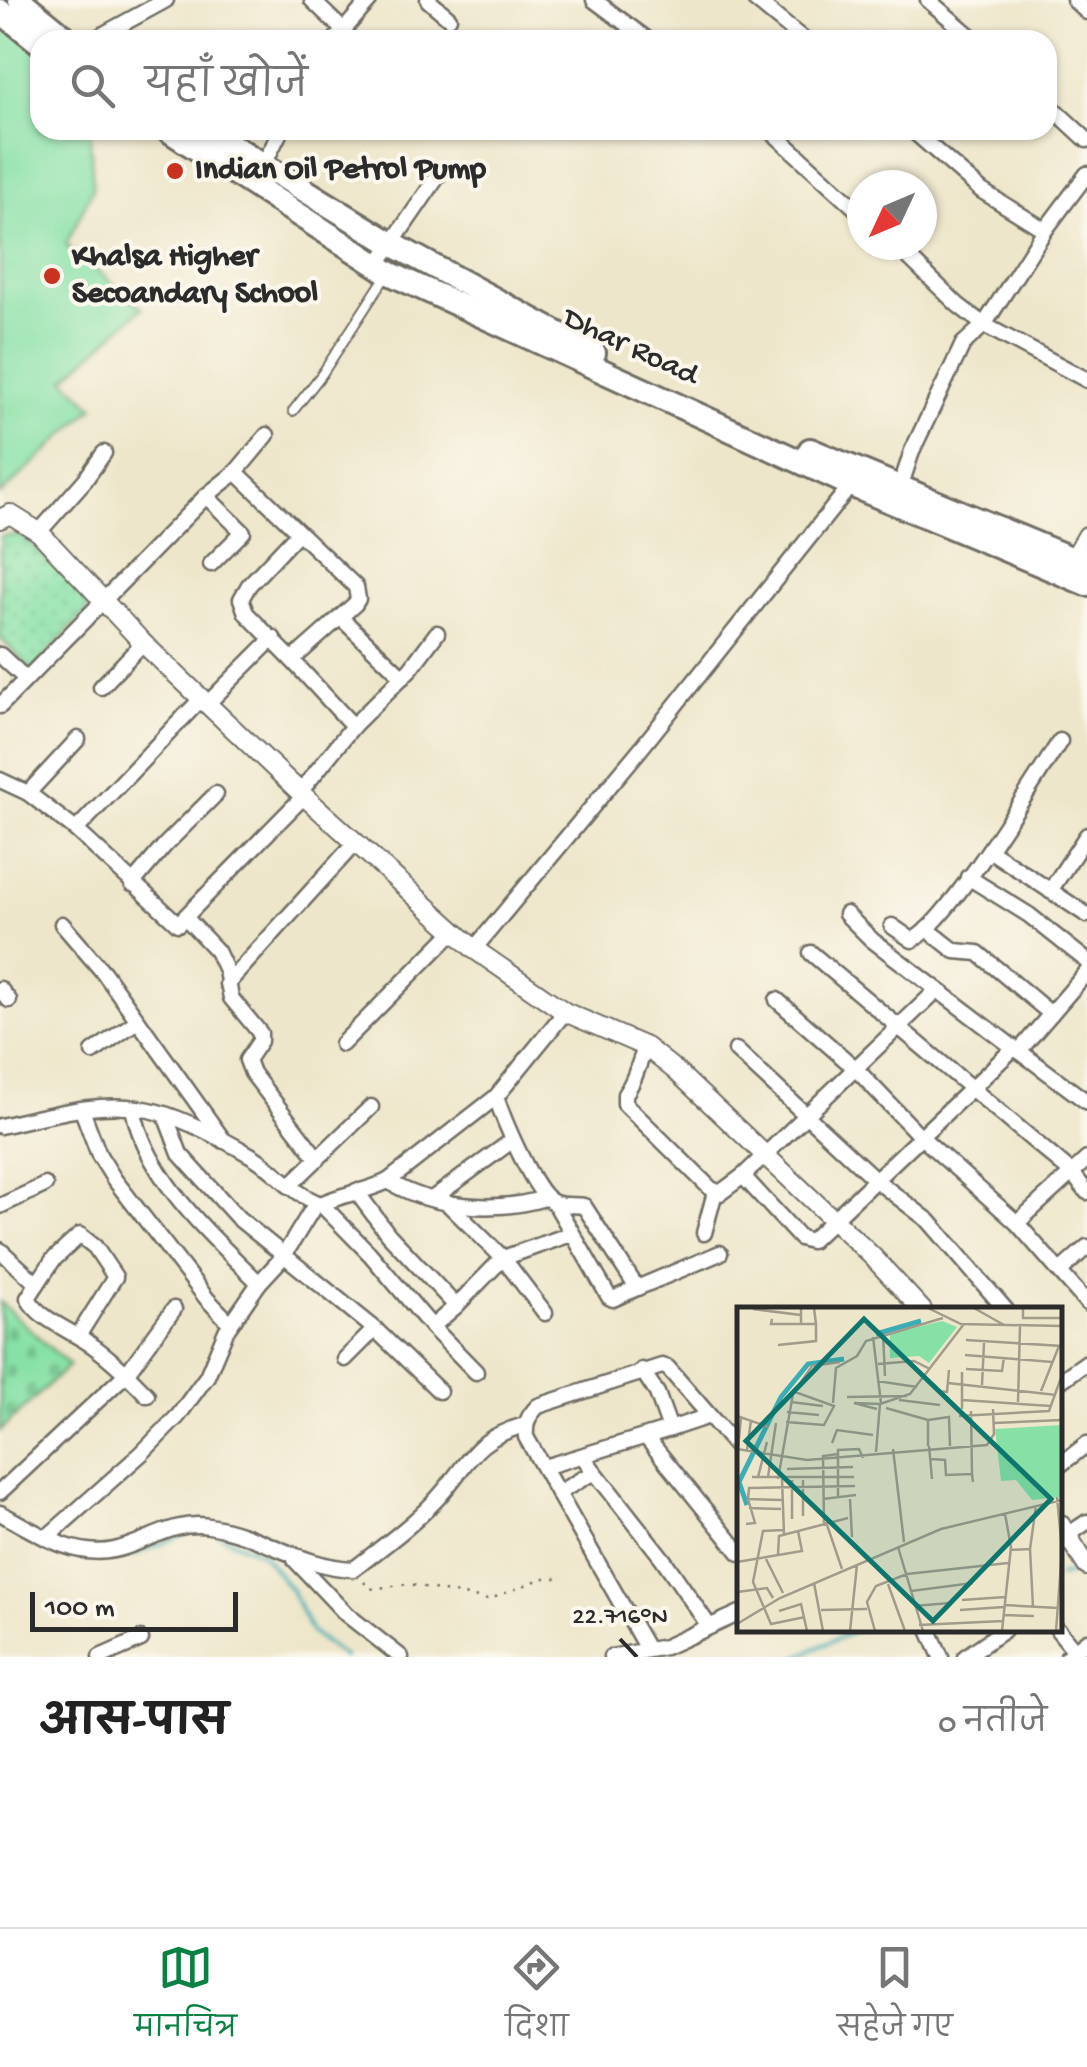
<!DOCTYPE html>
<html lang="hi">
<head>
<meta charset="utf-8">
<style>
  :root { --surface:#fff; --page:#f2f2f2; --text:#222; --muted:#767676; --line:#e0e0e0; --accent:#0b8043 }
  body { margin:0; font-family:"Gochi Hand","Playpen Sans Deva",sans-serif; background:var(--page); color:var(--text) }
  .compass { position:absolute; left:847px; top:170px; width:90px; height:90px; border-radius:50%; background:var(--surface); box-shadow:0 2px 8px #0004; rotate:226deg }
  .scale { position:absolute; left:30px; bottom:25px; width:208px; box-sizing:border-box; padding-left:10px; border:5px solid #2b2b2b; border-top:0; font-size:28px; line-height:35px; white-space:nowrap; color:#2b2b2b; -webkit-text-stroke:8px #fbf7ec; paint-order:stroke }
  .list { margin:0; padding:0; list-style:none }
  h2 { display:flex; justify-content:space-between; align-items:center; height:130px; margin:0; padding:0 40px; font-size:42px }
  h2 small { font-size:32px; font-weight:400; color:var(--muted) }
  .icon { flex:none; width:55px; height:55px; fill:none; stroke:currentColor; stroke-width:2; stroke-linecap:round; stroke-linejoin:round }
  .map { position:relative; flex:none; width:1087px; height:1657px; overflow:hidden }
  .search { position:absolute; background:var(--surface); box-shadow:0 2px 8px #0004; left:30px; right:30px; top:30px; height:110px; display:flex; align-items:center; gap:25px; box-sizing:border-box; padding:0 35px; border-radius:30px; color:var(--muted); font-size:38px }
  .sheet { height:270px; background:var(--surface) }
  nav { display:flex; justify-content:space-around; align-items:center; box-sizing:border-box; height:140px; border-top:2px solid var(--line); background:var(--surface); font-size:28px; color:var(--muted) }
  nav a { display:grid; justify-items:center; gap:5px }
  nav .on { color:var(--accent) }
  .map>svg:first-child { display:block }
</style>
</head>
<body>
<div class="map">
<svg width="1087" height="1657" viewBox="0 0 1087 1657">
  <defs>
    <pattern id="green-dots" width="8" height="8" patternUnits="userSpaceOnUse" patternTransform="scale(2.5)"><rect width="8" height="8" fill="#87e1a6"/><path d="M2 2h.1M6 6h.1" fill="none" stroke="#75c18f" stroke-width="1.8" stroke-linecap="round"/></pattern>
    <pattern id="cemetery-stones" width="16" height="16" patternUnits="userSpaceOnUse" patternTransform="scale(2.5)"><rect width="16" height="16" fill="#87e1a6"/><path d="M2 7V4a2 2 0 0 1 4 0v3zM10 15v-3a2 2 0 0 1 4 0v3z" fill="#75c18f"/></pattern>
  </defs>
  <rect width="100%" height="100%" fill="#fbf7ec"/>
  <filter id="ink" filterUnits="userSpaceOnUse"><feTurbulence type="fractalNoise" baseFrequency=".01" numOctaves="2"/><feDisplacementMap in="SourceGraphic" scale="20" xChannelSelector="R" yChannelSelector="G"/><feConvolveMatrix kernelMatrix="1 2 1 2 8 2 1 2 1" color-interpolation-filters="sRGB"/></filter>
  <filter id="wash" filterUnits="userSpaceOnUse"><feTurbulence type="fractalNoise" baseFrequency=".0048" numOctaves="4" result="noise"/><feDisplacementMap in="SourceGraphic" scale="40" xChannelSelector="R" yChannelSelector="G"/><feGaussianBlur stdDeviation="2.25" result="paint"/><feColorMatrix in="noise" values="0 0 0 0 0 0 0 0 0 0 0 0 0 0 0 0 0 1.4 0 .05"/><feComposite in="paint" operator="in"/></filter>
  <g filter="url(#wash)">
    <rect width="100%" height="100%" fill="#eee6ca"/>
    <polygon fill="url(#green-dots)" stroke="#598668" stroke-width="2.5" points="22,535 93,604 32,670 0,638 0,536"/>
    <polygon fill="url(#cemetery-stones)" stroke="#598668" stroke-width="2.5" points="0,1302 69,1365 0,1431"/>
    <polygon fill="#87e1a6" stroke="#598668" stroke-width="2.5" points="0,8 40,41 40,130 90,130 93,188 66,245 142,308 65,379 94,407 0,495"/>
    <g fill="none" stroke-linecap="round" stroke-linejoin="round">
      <g stroke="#3cadb5" stroke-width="4">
        <polyline points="0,1525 45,1550 67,1553"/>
        <polyline points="220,1535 262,1554 291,1590 311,1632 344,1657"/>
        <polyline points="101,1558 136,1554 192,1531"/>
        <polyline points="1060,1576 1082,1570"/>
        <polyline points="797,1657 856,1630"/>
      </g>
    </g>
  </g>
  <g filter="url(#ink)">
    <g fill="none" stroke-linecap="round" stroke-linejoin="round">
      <defs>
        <polyline id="service" points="293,411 322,374 386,276"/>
        <g id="minor">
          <polyline points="312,0 343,30"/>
          <polyline points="428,0 449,18"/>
          <polyline points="594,0 648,40"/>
          <polyline points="755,0 804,40"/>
          <polyline points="928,0 975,40"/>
          <polyline points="1074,0 1087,12"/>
          <polyline points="93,40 166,0"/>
          <polyline points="335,40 370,0"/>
          <polyline points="1047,103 1087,140"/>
          <polyline points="770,130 862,214"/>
          <polyline points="912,130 982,191 1045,230"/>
          <polyline points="263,166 281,130"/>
          <polyline points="896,245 958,305 984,325 1087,380"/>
          <polyline points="377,265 438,176"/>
          <polyline points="267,435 236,472 356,587 358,599 355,604 292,660 353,726"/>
          <polyline points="900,488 912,451 963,344 984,325 1045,230 1087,174"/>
          <polyline points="206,496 243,532 211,564"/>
          <polyline points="39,532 85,480 104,453"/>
          <polyline points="340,617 403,677"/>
          <polyline points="0,655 26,679"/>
          <polyline points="292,660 246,613 241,599 249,585 298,533"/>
          <polyline points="101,687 143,643"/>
          <polyline points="208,703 273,638"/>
          <polyline points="0,706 206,496 236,472"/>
          <polyline points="0,780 28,793"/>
          <polyline points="300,792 353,726 411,668 437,633"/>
          <polyline points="304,796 185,917 217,951 226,970 231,998 260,1033 260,1041 247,1060 252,1073 318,1159"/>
          <polyline points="76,830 28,793 78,739"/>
          <polyline points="989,850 1087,915"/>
          <polyline points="968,877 1029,915 1087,961"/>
          <polyline points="132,884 165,845 216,794"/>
          <polyline points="1050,891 1087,835"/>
          <polyline points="846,914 872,940 1014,1048"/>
          <polyline points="185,917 178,924 76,830 202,698"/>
          <polyline points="62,924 104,973 224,1141"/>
          <path d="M892,926L912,940C945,927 1036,778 1060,741"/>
          <polyline points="927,929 955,951 978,953 1051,1014"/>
          <polyline points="474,949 642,747 851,485"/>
          <polyline points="811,953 1072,1173 1087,1192"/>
          <polyline points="227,984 355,843"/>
          <polyline points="0,989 9,1000"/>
          <polyline points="777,1000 856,1069 920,1136 1017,1223 1087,1303"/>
          <polyline points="342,1044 454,931"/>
          <path d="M646,1047C638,1063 636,1080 625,1094V1104L711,1189L720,1193L743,1176L937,990"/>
          <polyline points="736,1050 877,1181 929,1221 1006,1310"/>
          <polyline points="1019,1051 1087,1102"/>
          <polyline points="93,1052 137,1021"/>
          <path d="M496,1097C503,1118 534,1194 553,1202C562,1207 574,1204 584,1206L637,1288L720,1253"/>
          <path d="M133,1108C146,1179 211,1235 259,1283"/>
          <polyline points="82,1110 99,1155 114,1179 207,1299 231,1324"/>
          <polyline points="165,1115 180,1154 238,1218 375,1329 439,1391"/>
          <path d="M0,1126C47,1116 97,1100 145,1109C178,1115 223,1139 252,1156C276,1170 294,1195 321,1204C345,1193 366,1192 388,1181L496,1097L565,1012"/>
          <polyline points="743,1176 800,1238 811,1241 1014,1048 1019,1051 1087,972"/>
          <path d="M388,1181C432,1208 496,1213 545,1198"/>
          <polyline points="289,1186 371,1107"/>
          <polyline points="432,1199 513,1140"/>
          <polyline points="445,1201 503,1258 571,1234"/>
          <polyline points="321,1204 370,1254 432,1327 456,1306 388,1234 356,1191"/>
          <polyline points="556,1205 609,1297 613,1299 637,1288"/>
          <polyline points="0,1206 45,1185"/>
          <polyline points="1017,1223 1087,1159"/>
          <polyline points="704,1233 715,1192"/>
          <path d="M0,1250L37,1284L28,1298C39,1320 73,1331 93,1346C113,1360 130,1377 147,1395"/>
          <polyline points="1060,1271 1087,1247"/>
          <polyline points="37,1284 53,1260 80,1235 95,1247 115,1277 78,1336"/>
          <polyline points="456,1306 503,1258 545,1313"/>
          <polyline points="432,1327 476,1372"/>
          <polyline points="345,1359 375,1329"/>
          <polyline points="1060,1381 1087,1362"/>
          <polyline points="670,1429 709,1416"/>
          <polyline points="646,1437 740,1553"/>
          <polyline points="583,1457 663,1559 709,1626"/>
          <polyline points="1060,1465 1087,1444"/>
          <polyline points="544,1467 670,1429 657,1393 642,1370"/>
          <polyline points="0,1492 127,1373 174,1309"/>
          <polyline points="558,1493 594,1472"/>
          <path d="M0,1513C34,1531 73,1559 114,1550C147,1543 173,1520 209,1526C261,1534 300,1567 354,1569C381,1548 409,1528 433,1503C469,1466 469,1440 525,1425"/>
          <polyline points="46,1538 142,1453 178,1416 207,1376 226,1331 259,1283 283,1257 316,1203"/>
          <polyline points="1060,1540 1087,1522"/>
          <polyline points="295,1560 346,1614 401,1657"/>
          <polyline points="929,1630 941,1657"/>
          <polyline points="1058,1630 1075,1651"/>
          <path d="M647,1649L526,1437C525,1423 528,1416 538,1406L662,1366L668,1368L740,1451"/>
          <polyline points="100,1657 141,1639"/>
          <polyline points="611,1657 665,1647 740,1613"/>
          <polyline points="965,1657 1004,1630"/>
          <polyline points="1067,1657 1087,1641"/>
        </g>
        <g id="tertiary">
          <polyline points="0,519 10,514 39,532 143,643 304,796 474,949 565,1012 646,1047 676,1071 873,1257 922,1310"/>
          <polyline points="1067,570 1087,536"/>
          <polyline points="1060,1524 1087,1566"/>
        </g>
        <g id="primary">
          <polyline points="20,0 69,40"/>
          <polyline points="0,11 40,43"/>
          <polyline points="168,130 389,273 851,485 1087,584"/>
          <polyline points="207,130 392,244 594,353"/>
          <polyline points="810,450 1087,565"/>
        </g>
      </defs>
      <use href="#service" stroke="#6f6c63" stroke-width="12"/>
      <use href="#minor" stroke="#6f6c63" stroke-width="19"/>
      <use href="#tertiary" stroke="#6f6c63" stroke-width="22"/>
      <use href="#primary" stroke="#6f6c63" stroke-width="28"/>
      <polyline stroke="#6f6c63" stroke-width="2.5" stroke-dasharray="2.5 8" stroke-linecap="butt" points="364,1582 370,1589 409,1584 488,1600 543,1578 564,1578"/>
      <use href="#service" stroke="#fff" stroke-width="8"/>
      <use href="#minor" stroke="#fff" stroke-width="14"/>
      <use href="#tertiary" stroke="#fff" stroke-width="18"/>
      <use href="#primary" stroke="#fff" stroke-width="22"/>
    </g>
  </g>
  <path fill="none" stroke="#2b2b2b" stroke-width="4" d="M620,1639L637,1657"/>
  <g fill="#c8321e" stroke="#fbf7ec" stroke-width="4">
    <circle cx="175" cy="171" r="10"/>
    <circle cx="52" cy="276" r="10"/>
  </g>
  <g text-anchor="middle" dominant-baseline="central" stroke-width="8" stroke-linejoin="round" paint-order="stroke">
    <g font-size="32" font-weight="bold" fill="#2b2b2b" stroke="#fbf7ec" text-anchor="start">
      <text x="195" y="171">Indian Oil Petrol Pump</text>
      <text x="72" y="258">Khalsa Higher<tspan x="72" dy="37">Secoandary School</tspan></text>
    </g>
    <g font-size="32" fill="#2b2b2b" stroke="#fbf7ec">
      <text transform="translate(630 348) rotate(25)">Dhar Road</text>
    </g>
  </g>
  <g transform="translate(737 1307)">
    <rect width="325" height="325" fill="#eee6ca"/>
    <path d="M205,14L220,20L192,56L182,49L153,51V27Z" fill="#87e1a6"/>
    <path d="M325,118L323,190L295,193L279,173L264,174L258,122Z" fill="#87e1a6"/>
    <path fill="none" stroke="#3cadb5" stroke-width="5" d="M139,27L184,14M10,198L2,175L44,90L71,57L107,52"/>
    <path fill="none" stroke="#a09b8a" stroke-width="2.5" d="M191,1L224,17L325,19M237,1L267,18M286,1V11H325M16,2L64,8V1M35,12L34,17H64V8M64,17H79L77,1M146,27L148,69M136,30L144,96M229,33L325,39M41,38L79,34V17M228,48L315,55M141,57L177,54L193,62M229,62L265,64L267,50M140,74L180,80M211,76L319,88M245,78L247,36M200,84L210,85L212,63M304,84L322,39M110,90L170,89M162,93L203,98M225,93L314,99M54,95L86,99M281,95L283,19M96,96L99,61L120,49L129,34L206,11M149,101L191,113V139M140,102L117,96L143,97M225,102V65M234,104L235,167M50,105L82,108M0,109L32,120M222,109L312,104L325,68M191,113L212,110L213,139M49,115L87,118L97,99L58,85M257,116L325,113M95,136L100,123L136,128M192,139L195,172M0,142L70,153L250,138L257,127L256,102M1,142L4,111M156,142L167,235M10,143L14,113M139,145L143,97L173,87L227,17M194,152L208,153L209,168L235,167L236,175M50,162L116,160M15,170H117M21,170L30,135M31,170L39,116M41,172L56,87L75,59L103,55M45,172L47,227M66,173V209M101,190V143L122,142L126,151M86,192L119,188M113,192L115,230M45,193L11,192L12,181L118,179M12,201L44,202M55,212V173M89,215L105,262M87,216L86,149L101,147M9,217L18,216L11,192M46,223L26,224L16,275L34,317L68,310M161,240L186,324M293,242L296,300M273,243L293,242L299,199M41,247L42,229L111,211M29,252L46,286M0,255L65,244L61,224M77,276L86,324M151,277L168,324M174,284L236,276M0,285L30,281L36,291M225,293L268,290M267,298L321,301M177,299L213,296M84,303L130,302M223,303L267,300M42,304L64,297L70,324M266,308L297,309M0,317L43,291L204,222L325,193M182,318L266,314M113,324L120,258M138,324L130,295L139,279L170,267L271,256M265,324L274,240L268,207M319,324L325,243L320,190"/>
    <path fill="#0f766e" fill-opacity="0.15" stroke="#0f766e" stroke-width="5" d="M127,12L314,192L196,314L9,134Z"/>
    <rect width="325" height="325" fill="none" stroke="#2b2b2b" stroke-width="5"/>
  </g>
  <g font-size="25" text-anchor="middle" fill="#2b2b2b" stroke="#fbf7ec" stroke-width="8" stroke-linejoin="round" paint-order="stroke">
    <text x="620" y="1623">22.716°N</text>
  </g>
</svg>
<svg class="compass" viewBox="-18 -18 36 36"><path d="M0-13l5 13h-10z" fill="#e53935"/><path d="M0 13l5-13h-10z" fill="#767676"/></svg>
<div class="scale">100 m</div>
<div class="search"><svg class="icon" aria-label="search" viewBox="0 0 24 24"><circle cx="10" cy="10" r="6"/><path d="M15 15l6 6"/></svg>यहाँ खोजें</div>
</div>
<section class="sheet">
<h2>आस-पास<small>0 नतीजे</small></h2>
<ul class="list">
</ul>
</section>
<nav>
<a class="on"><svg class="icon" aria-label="map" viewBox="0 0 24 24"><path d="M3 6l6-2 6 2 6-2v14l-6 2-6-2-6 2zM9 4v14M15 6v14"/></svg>मानचित्र</a>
<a><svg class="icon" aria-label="directions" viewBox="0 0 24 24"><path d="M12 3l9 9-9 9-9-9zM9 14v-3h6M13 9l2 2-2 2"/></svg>दिशा</a>
<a><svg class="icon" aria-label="saved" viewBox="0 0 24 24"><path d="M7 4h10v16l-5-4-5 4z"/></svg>सहेजे गए</a>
</nav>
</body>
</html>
